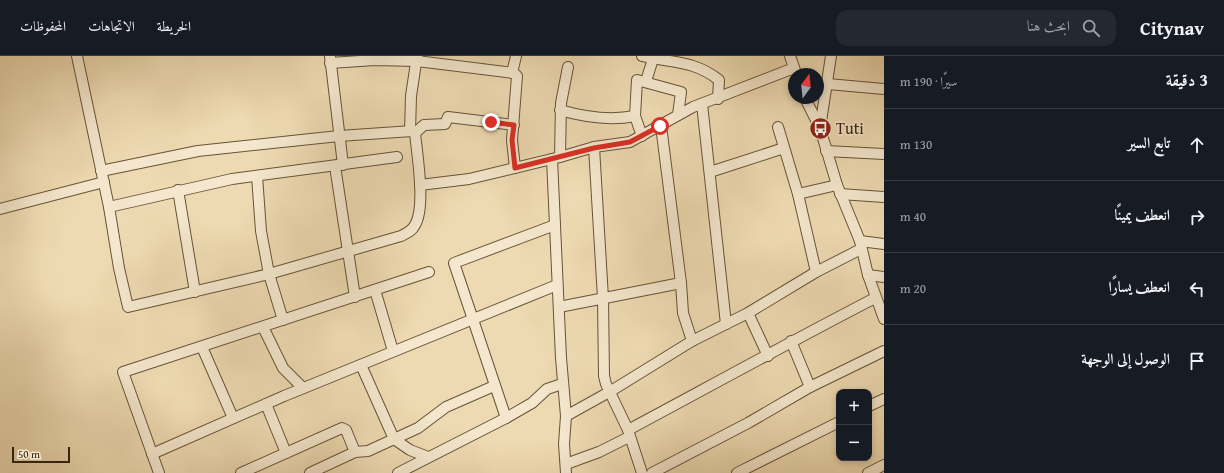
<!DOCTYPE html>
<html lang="ar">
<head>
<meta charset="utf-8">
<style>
  :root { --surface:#171b24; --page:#242831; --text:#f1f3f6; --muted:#9ea1a6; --line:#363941 }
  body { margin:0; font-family:"Gentium Book Plus",Amiri,serif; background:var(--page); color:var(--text); direction:rtl }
  .controls { position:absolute; right:12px; bottom:12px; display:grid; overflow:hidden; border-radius:8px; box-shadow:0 2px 6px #0003 }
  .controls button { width:36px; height:36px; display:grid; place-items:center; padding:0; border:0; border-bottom:1px solid var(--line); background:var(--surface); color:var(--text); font:20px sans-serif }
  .compass { position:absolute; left:788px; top:12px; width:36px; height:36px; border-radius:50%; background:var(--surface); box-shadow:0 2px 6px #0003; rotate:15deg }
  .scale { position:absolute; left:12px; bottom:10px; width:58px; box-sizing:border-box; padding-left:4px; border:2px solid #38260e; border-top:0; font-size:11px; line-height:14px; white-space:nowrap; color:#38260e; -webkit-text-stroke:3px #f4e7cd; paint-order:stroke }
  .stop { position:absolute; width:12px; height:12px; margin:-9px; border:3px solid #d93025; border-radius:50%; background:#fff }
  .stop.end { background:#d93025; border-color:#fff; box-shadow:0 1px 4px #0008 }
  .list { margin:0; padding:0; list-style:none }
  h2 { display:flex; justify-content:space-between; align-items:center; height:52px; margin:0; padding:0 16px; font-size:17px }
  h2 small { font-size:13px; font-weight:400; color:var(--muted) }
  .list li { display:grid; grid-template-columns:26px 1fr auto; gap:12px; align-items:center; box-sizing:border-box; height:72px; padding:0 16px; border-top:1px solid var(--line) }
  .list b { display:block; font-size:15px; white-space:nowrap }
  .list em { font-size:13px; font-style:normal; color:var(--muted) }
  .icon { flex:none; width:22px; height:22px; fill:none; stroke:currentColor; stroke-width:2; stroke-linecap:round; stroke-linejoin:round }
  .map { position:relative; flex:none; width:884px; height:417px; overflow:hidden; direction:ltr }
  header { display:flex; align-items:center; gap:24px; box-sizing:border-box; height:56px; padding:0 20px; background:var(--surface); border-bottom:1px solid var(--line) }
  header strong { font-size:19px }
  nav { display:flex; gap:22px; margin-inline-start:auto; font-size:14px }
  .search { width:280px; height:36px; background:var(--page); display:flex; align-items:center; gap:10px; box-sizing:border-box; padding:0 14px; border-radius:12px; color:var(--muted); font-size:15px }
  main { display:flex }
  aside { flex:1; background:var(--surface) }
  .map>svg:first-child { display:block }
</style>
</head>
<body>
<header>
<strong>Citynav</strong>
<div class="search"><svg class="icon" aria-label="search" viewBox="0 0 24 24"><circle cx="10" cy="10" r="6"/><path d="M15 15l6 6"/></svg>ابحث هنا</div>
<nav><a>الخريطة</a><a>الاتجاهات</a><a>المحفوظات</a></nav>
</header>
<main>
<aside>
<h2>3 دقيقة<small>سيرًا · 190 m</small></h2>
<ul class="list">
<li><svg class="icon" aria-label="ahead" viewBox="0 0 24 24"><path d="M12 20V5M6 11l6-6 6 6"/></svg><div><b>تابع السير</b></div><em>130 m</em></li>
<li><svg class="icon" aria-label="right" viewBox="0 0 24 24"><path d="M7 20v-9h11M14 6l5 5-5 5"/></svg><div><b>انعطف يمينًا</b></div><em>40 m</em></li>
<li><svg class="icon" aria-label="left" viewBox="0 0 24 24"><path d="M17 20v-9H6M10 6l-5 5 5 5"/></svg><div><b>انعطف يسارًا</b></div><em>20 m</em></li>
<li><svg class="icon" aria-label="arrive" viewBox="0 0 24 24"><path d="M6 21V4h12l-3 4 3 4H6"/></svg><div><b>الوصول إلى الوجهة</b></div></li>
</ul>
</aside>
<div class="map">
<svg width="884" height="417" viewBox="0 0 884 417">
  <rect width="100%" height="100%" fill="#eedab2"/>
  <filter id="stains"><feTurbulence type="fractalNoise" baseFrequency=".005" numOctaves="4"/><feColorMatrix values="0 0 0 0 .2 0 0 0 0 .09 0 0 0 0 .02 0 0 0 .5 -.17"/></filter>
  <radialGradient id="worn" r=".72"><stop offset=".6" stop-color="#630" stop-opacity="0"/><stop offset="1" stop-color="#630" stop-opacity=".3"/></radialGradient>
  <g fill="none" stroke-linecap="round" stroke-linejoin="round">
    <defs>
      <g id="minor">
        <path d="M77,0L109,151L119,212L128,251L269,218L401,180C407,177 412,175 415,169C426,151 417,98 415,77L412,75L339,80L198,95L101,115"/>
        <polyline points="330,0 343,109"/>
        <path d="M642,0C671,7 694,4 719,24L718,43"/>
        <polyline points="790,0 796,17"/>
        <polyline points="330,7 375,4 417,5 514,17 517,20 512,84 515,112"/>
        <polyline points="512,17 516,0"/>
        <polyline points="646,25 653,3 658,0"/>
        <polyline points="828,28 884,33"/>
        <polyline points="805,42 820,72 837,129 860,185 868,219 884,263"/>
        <polyline points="702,48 726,268"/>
        <path d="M560,54C584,61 609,65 635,60"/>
        <polyline points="661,70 681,227 683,257 692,285"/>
        <polyline points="778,71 798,138 816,216"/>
        <polyline points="820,72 831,0"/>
        <polyline points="410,75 411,40 417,0"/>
        <polyline points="415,77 424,69 445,68 448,61 514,69"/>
        <polyline points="642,80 635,60 637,24 681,36 678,59"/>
        <polyline points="594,91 603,242 604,320 606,328 628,374 642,417"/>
        <polyline points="826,95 884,98"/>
        <polyline points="560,101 561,47 568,11"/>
        <polyline points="552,103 561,302 566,360 564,388 566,417"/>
        <polyline points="335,110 355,241"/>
        <polyline points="710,116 784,92"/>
        <polyline points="257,120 261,175 269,218 283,264"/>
        <polyline points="420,129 469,123 560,101 594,91 630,86 693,51 794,12"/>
        <polyline points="178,134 195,236"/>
        <polyline points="798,138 837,129"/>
        <polyline points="840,138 884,141"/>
        <polyline points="109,151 232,123 397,101"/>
        <polyline points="0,153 104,126"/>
        <polyline points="860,185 884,188"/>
        <polyline points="868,219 884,221"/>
        <polyline points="375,234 393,295"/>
        <polyline points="559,251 681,227"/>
        <polyline points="748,257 768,300"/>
        <polyline points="263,271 283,312 303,332"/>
        <polyline points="791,285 810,331"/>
        <polyline points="202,291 233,362"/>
        <polyline points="361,309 394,383 410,394 428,401"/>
        <polyline points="266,348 286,397"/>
        <polyline points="869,350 884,343"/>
        <polyline points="566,360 611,335 692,285 748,257 816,216 861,193"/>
        <polyline points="506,362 454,207 555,169"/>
        <path d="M628,374C710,330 792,285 875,242"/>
        <polyline points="152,398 284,340 557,229"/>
        <polyline points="566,408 599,396 629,381"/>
        <polyline points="159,417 123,316 429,216"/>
        <polyline points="241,417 342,372 346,374 355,396"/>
        <polyline points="310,417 355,396 368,395 418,372 446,351 494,330"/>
        <polyline points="398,417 506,362 532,347 547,333 562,328"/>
        <polyline points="652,417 748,367 810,331 884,295"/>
        <polyline points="737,417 839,366"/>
        <polyline points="868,417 884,409"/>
      </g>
    </defs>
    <use href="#minor" stroke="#665337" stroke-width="12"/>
    <use href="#minor" stroke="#f4e7cd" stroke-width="10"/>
  </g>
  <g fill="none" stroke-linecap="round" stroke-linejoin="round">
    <polyline stroke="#d93025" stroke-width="5" points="491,66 514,69 512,84 515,112 594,92 630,86 660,70"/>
  </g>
  <defs>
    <symbol id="bus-disc" viewBox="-11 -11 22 22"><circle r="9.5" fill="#8f2418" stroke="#f4e7cd"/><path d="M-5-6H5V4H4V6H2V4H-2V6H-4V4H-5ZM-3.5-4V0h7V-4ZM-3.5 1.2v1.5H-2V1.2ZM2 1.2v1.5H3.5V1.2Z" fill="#fff"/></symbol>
  </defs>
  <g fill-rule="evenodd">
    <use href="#bus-disc" x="808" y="60" width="25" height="25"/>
  </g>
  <g text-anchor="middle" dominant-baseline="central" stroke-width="3.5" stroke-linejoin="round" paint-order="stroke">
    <g font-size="16" fill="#38260e" stroke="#f4e7cd" text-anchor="start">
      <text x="836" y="72">Tuti</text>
    </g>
  </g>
  <rect width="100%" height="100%" filter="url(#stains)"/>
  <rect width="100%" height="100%" fill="url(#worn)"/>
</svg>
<div class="controls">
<button>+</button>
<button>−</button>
</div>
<svg class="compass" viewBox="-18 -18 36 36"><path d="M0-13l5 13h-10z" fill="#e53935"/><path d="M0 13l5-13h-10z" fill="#9ea1a6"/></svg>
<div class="scale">50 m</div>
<div class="stop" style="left:660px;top:70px"></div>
<div class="stop end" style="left:491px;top:66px"></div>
</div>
</main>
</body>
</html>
